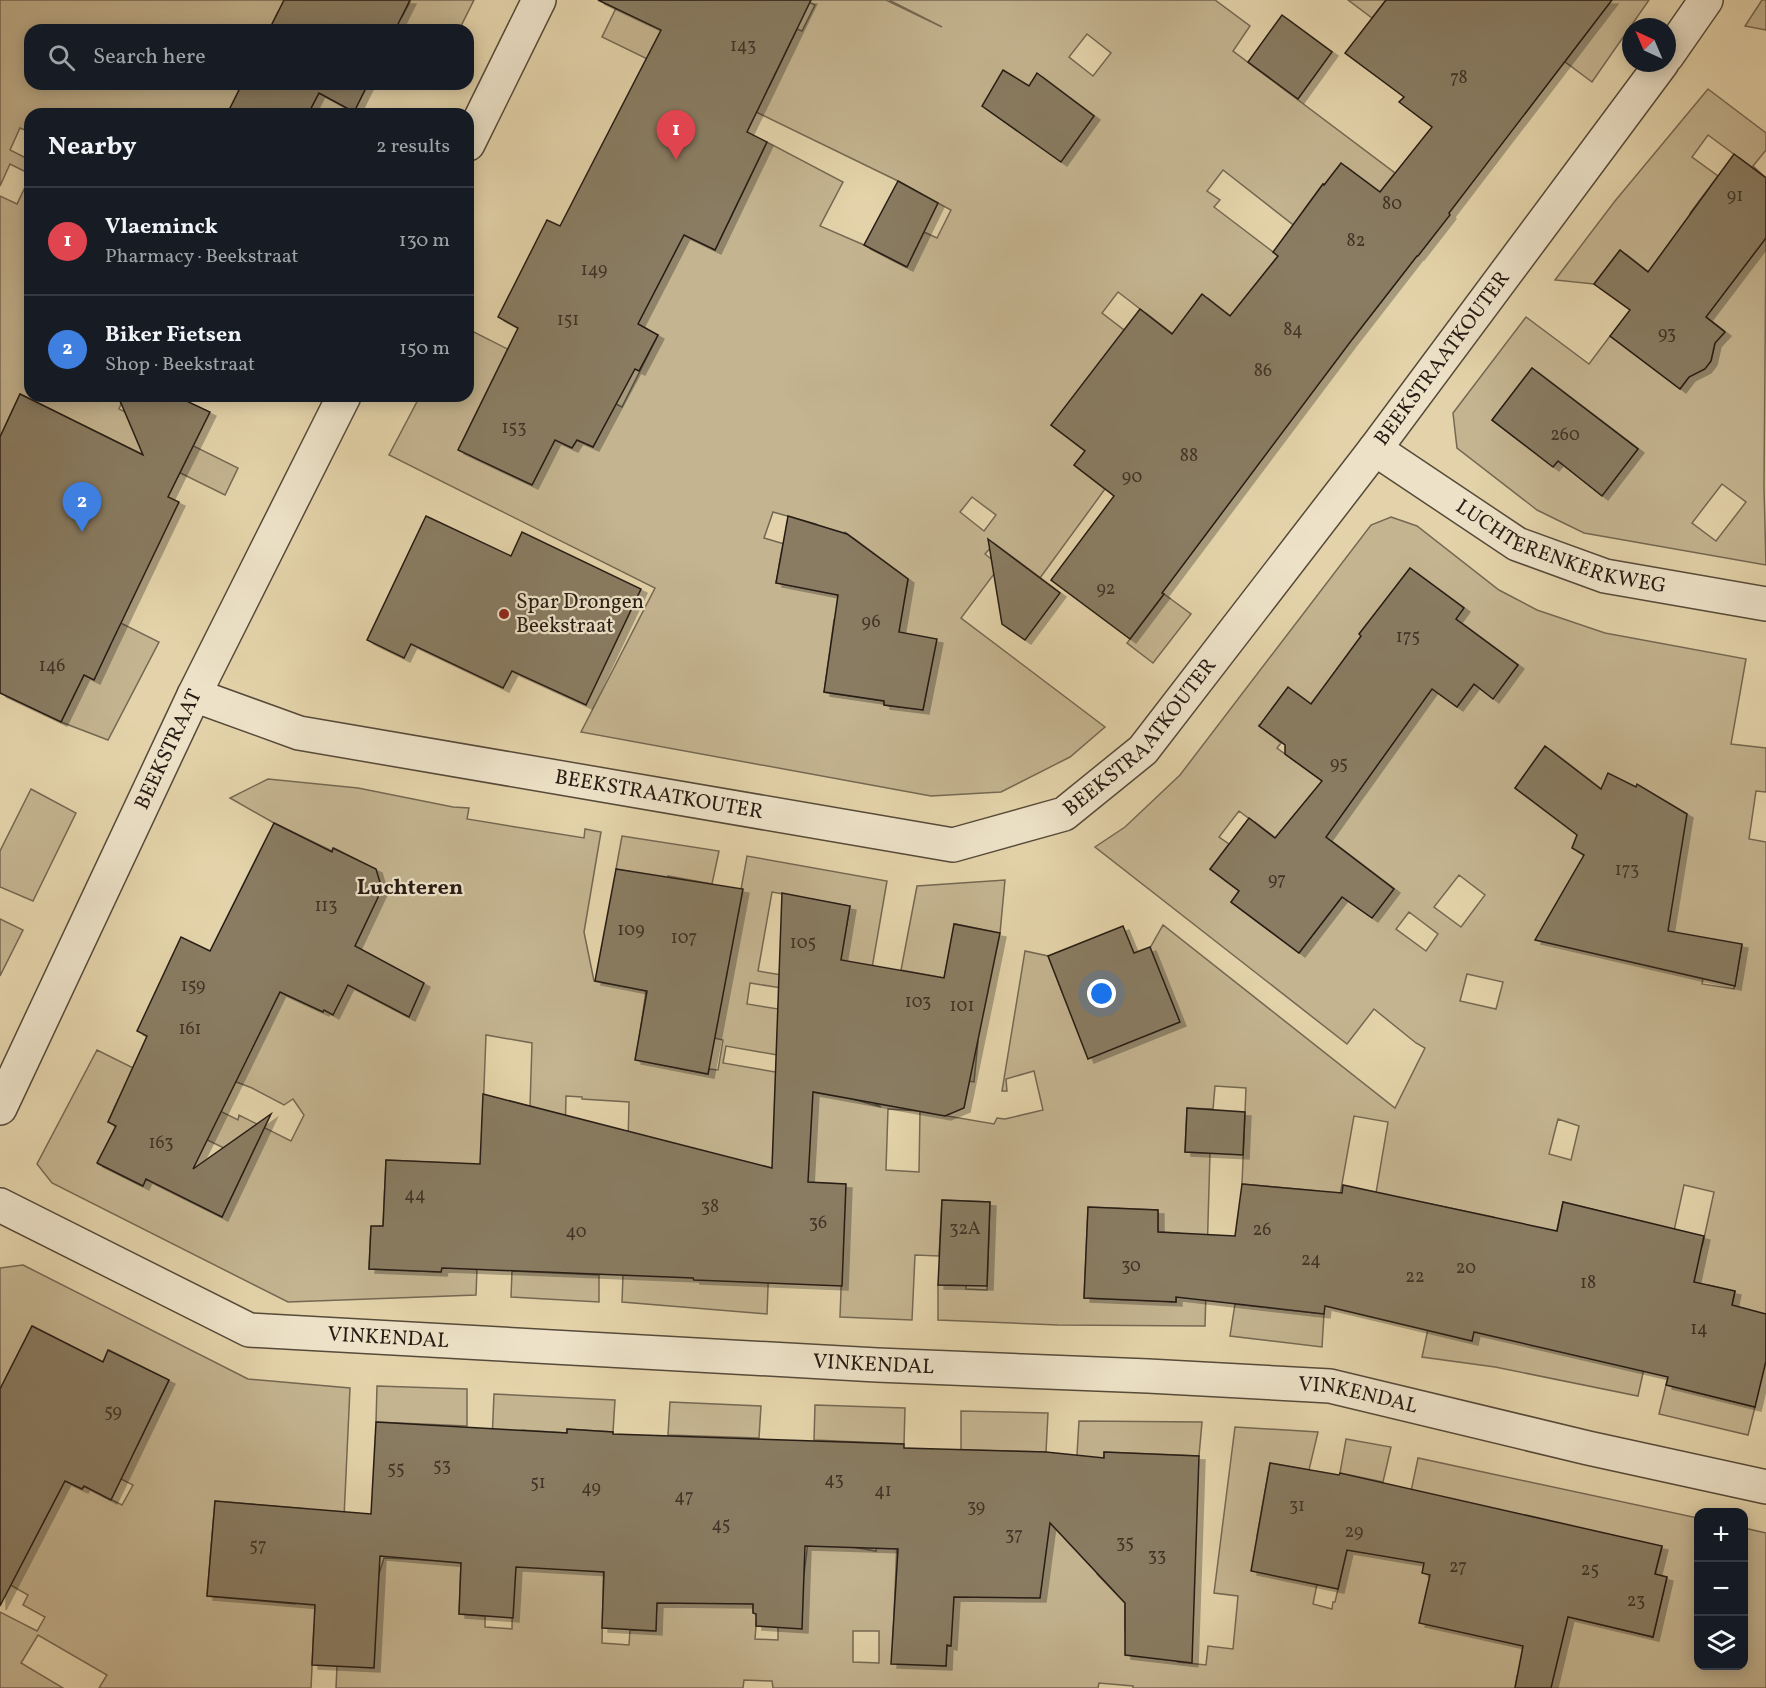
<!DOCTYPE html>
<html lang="en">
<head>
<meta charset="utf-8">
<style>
  :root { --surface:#171b24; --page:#242831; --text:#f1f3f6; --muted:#9ea1a6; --line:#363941; --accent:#2563eb }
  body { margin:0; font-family:Vollkorn,serif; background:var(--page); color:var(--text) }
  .controls { position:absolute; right:18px; bottom:18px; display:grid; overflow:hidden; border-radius:12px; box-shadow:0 3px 15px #0003 }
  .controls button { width:54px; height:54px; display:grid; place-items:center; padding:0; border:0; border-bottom:2px solid var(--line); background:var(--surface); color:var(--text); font:30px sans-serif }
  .compass { position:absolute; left:1622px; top:18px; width:54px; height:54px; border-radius:50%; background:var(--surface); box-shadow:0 3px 15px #0003; rotate:316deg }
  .you { position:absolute; left:1102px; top:994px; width:21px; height:21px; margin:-15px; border:4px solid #fff; border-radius:50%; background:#1a73e8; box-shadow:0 0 0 9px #1a73e833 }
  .badge { display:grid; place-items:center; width:39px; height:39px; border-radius:50%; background:var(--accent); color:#fff; font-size:20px; font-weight:700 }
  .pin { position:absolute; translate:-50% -50px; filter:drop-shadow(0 2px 3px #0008) }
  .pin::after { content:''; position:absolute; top:32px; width:21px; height:18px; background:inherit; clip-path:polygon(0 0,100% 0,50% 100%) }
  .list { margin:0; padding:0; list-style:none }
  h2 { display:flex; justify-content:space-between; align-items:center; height:78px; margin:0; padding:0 24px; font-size:26px }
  h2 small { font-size:20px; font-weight:400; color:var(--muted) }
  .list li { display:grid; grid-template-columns:39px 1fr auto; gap:18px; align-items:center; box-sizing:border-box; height:108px; padding:0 24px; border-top:2px solid var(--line) }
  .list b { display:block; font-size:22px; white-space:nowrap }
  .list p { margin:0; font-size:20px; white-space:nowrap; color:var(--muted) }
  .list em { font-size:20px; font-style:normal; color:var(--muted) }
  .icon { flex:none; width:33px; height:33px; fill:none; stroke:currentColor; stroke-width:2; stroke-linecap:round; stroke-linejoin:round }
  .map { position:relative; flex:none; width:1766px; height:1688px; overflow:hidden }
  .search { position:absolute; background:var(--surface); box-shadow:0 3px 15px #0003; left:24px; top:24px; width:450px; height:66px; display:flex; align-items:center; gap:15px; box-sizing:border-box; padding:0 21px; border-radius:18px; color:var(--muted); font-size:22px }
  .panel { position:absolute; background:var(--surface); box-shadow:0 3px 15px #0003; left:24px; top:108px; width:450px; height:294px; border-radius:18px }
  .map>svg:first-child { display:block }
</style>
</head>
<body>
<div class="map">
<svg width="1766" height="1688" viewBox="0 0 1766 1688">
  <defs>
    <filter id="shadow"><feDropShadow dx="6" dy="4" stdDeviation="0" flood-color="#0004"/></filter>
  </defs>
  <rect width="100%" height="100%" fill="#e4d3aa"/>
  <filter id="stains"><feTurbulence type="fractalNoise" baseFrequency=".00333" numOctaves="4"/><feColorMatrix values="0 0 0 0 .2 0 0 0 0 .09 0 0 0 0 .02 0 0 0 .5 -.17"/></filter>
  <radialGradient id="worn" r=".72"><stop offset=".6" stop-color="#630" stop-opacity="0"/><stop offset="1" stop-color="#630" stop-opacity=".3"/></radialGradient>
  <g fill="#c4b490" stroke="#756852" stroke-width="1.5" fill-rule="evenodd">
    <polygon points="0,0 367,0 402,17 411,0 474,0 459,30 314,30 278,12 269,30 30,30 30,84 242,84 230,114 30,114 30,132 20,128 10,150 30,160 30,174 10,164 0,186"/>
    <path d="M620,0L729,62L769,87L797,29L802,31L815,5L809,2L811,0H886L942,27L889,0H1215L1250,26L1233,51L1395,173L1380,192L1323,184L1304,210L1296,227L1223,170L1207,191L1220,200L1214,207L1285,261L1230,316L1201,295L1174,335L1118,292L1102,313L1158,356L1051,425L1085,451L1074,465L1105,489L1040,578L994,544L985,554L1000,566L961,618L1105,727L1070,757L1001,792L931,796L581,732L655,588L389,455L420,396H468V329L622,407L658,335L638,324L639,213L715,250L767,142L843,182L820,226L864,245L906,267L924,232L937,238L951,210L898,181L602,37ZM1087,34L1111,53L1093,76L1069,57ZM492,381L606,421L593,447L577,440H555L533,483ZM972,497L996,515L984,531L960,512ZM773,512L816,524L808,551L764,538ZM845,532L908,579L901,617L881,629L936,640L923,710L884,705V701L824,692L834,620L864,600L776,583L782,549L831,558Z"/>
    <polygon points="1348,0 1386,0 1372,18"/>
    <polygon points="1482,0 1649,0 1592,82"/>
    <polygon points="1762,0 1766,0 1766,30 1745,26"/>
    <path d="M1708,89L1766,133V150L1753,166L1766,178L1708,135L1692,157L1718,176L1690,213L1716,232L1745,265L1766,238L1764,487L1766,565L1584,533L1537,510L1457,448L1453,413L1526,317L1589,364L1610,336L1680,389L1689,377L1711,361L1715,343L1724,331L1620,250L1594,284L1555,280L1615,201ZM1532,368L1638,449L1602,495L1558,461L1553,466L1492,420ZM1722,484L1746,502L1716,541L1692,523Z"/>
    <polygon points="319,93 360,114 308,114"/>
    <polygon points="30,177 30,396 118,396 121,404 119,409 238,468 225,495 20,394 0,437 0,196 17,204"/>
    <path d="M1391,517L1417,526L1499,590L1537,610L1605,633L1746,659L1731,744L1766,748V792L1756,791L1749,839L1766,842V1322L1732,1305L1735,1291L1708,1285L1687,1286L1703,1243L1714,1192L1684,1185L1638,1396L1495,1367L1422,1357L1428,1329L1487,1252L1494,1217L1376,1193L1388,1122L1354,1116L1337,1212L1319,1191L1242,1184L1246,1088L1215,1086L1213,1109L1187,1108L1185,1152L1210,1153L1205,1326L1058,1325L938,1320V1285H966V1289L987,1290L990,1202L942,1200L939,1256L915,1255L912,1320L840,1317L845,1184L772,1182L767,1314L622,1302L626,1192L529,1139L532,1043L486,1035L476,1295L288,1302L52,1183L37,1164L97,1050L238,1120L239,1115L291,1141L304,1115L293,1099L284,1105L252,1088L218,1075L259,1034L269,1015L224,992H280L323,1012L367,865L334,848L332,851L274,823L230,798L268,779L358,788L453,807L469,808L467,819L584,838L585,829L601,832L584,932L594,981L646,991L636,1060L708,1074L709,1069L718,1070L723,1040L714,1038L715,1034L747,856L887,881L857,1055L817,1062L726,1046L723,1063L787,1074L813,1092L849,1098L881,1107L874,1103L875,1098L961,1037L978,1041L974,1082L956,1079L924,1112L994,1124L997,1118L1005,1119L1043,1110L1034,1071L1006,1079L1007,1091H1002L1025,951L1048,956L1088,1058L1163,925L1395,1108L1425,1048L1416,1043L1374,1009L1347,1044L1095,847L1125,827L1180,775L1371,525ZM1410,568L1463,608L1447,631L1518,665L1493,698L1474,684L1457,707L1360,634ZM1320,692L1346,808L1322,781L1277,748L1281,743L1259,725L1311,704ZM1545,746L1561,759L1530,799L1515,788ZM1239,811L1346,892L1299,953L1231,902L1239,891L1210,869L1229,844L1219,837ZM1459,875L1485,895L1461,927L1434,907ZM772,892L850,906L836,984L758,971ZM1409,912L1438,934L1426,951L1396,929ZM1710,939L1742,945L1734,989L1702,984ZM1467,974L1503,982L1496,1009L1460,1001ZM750,983L782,988L778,1009L747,1004ZM566,1096L582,1097V1099L629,1102L628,1144L565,1139ZM118,1100L164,1123L166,1120L249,1160L222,1217L146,1179L142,1186L98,1164L116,1126L108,1122ZM888,1109L920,1111L919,1172L886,1170ZM1558,1119L1579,1126L1571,1160L1549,1154ZM386,1160L446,1163L441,1272L369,1269L371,1227L383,1226ZM1563,1202L1644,1222L1532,1345ZM1088,1207L1158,1210V1232L1179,1233L1176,1302L1084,1298Z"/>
    <polygon points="0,563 159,642 108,740 61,722 84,675 94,679 110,646"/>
    <polygon points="1164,594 1191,614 1153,663 1127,643"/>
    <polygon points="31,789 76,813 33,901 0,887 0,851"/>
    <polygon points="622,836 719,851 712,884 668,876 668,879 616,869"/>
    <polygon points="1005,880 1000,933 955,924 944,978 901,970 917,886"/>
    <polygon points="0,919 23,930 0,976"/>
    <path d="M23,1265L248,1379L350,1388L339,1626L314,1625L311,1688H99L107,1675L38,1635L21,1663L63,1688H0V1612L37,1631L45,1617L23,1605L28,1595L0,1579L18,1456L82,1489L84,1486L122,1505L133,1485L0,1417V1268ZM32,1326L103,1362L109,1350L169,1380L138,1444L5,1380ZM215,1501L307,1509L295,1604L207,1596Z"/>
    <polygon points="512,1271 599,1275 599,1302 511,1297"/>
    <polygon points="1235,1304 1324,1314 1322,1347 1230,1336"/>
    <polygon points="1666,1385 1755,1407 1748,1435 1659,1414"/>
    <polygon points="377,1386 467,1389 467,1426 376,1422"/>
    <path d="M494,1394L615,1400L613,1432L567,1429V1433L522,1430L521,1458L604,1546L602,1643L629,1645L630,1630L655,1631L660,1557L755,1571L753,1612L757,1614L755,1639L778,1640V1627L804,1574L811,1518L853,1547L876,1551L877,1542H897L892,1663L946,1666L947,1645L950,1646L955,1568L1029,1521H1073L1079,1421L1202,1422L1199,1456L1104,1452L1102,1540L1097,1574L1125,1603V1630L1178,1662L1206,1665L1208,1646L1233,1649L1238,1596L1214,1593L1235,1427L1318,1432L1309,1470L1270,1463L1257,1536L1317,1584L1313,1604L1332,1609L1333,1602H1335L1347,1550L1397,1558L1418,1458L1698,1518V1666H1744V1528L1766,1533V1688H1551L1517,1676L1515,1688H1133V1686L1099,1683L1098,1688H773L772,1681L744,1680L743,1688H336L337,1666L378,1577L384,1558L431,1560L463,1508L459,1614L485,1616V1627L512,1629L513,1562L487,1560ZM1662,1547L1655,1574L1667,1577L1653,1637L1562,1615ZM853,1631H879V1663L853,1662Z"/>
    <polygon points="670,1402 761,1406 759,1438 668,1435"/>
    <polygon points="815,1405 905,1408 904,1444 814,1440"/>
    <polygon points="961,1411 1048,1413 1046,1452 961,1450"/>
    <polygon points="1346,1439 1391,1447 1383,1482 1340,1473"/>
  </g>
  <g fill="#897b62" stroke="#261c13" stroke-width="1.5" filter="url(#shadow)">
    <polygon points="284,0 410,0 395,30 269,30"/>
    <polygon points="598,0 811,0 747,132 767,142 715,250 684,235 638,324 658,335 639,371 635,369 593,447 577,440 572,448 555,440 532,485 458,450 518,328 498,317 547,220 560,226 661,30"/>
    <polygon points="1386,0 1612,0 1449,213 1450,215 1418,256 1417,256 1351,341 1162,593 1164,594 1130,639 1051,580 1114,496 1074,465 1085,451 1051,425 1140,309 1172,334 1202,294 1230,316 1278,256 1273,252 1323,184 1324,185 1341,163 1380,192 1432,127 1399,102 1404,97 1345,53"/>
    <polygon points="1282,15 1332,52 1298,99 1248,62"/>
    <polygon points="1003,70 1029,86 1037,73 1094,116 1061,162 982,106"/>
    <polygon points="242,84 368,84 354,112 319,93 308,114 227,114"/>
    <polygon points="1734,154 1766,178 1766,238 1706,317 1725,332 1715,343 1711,361 1705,369 1689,377 1680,389 1610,336 1630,310 1594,284 1620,250 1648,272"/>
    <polygon points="898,181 938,203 907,267 864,245"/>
    <polygon points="1532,368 1638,449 1602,496 1558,461 1553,467 1492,420"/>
    <polygon points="20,394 143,455 118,396 176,396 210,412 168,497 179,502 110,646 94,680 84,675 61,722 0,693 0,437"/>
    <polygon points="426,516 511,556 522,532 641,589 586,705 512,671 503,688 411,644 404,658 367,640"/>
    <polygon points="788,516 847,534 908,579 899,632 937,639 923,710 884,705 884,701 824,692 838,595 776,583"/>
    <polygon points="988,539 1060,593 1025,640 1002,624"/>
    <polygon points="1410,568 1464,608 1456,619 1518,665 1493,699 1474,684 1457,707 1432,689 1326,837 1394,889 1372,918 1342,897 1299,953 1231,902 1239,891 1210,869 1249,818 1275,838 1322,781 1285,754 1285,745 1259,726 1288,687 1311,704 1361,636 1359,634"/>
    <polygon points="1545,746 1601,789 1608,773 1636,787 1637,784 1687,814 1668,931 1742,944 1735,986 1535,940 1584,855 1572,848 1577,835 1515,788"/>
    <polygon points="274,823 332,852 333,848 376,869 382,889 355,946 424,983 409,1017 348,985 333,1015 324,1010 323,1012 280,992 193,1169 271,1114 222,1217 146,1179 143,1186 97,1163 116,1126 108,1122 147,1036 137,1031 181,937 210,951"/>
    <polygon points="616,869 743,889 708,1074 635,1060 647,991 595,981"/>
    <polygon points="782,893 850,906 841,960 944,978 954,924 1000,933 964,1108 945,1116 813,1092 808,1182 846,1184 842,1286 694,1280 693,1278 442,1268 441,1272 369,1269 371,1226 383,1226 386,1160 480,1164 483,1094 772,1168"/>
    <polygon points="1123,926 1134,953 1150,947 1180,1022 1088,1059 1048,956"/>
    <polygon points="1187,1108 1245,1112 1243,1155 1185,1152"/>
    <polygon points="1242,1184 1342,1193 1343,1185 1557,1231 1563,1202 1704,1236 1694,1282 1735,1291 1732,1305 1766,1314 1766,1361 1755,1407 1666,1385 1668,1377 1474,1332 1472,1341 1325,1306 1324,1314 1176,1297 1176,1302 1084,1298 1088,1207 1158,1210 1158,1232 1235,1236"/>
    <polygon points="942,1200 990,1202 987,1286 938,1285"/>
    <polygon points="32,1326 103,1362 108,1350 169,1380 111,1500 84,1486 82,1489 65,1481 0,1606 0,1389"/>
    <polygon points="376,1422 567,1433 567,1429 613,1432 613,1434 904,1444 904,1448 1046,1452 1104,1458 1104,1452 1199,1456 1192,1663 1125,1655 1125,1603 1050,1523 1040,1598 954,1597 951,1646 947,1645 946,1666 891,1664 898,1549 805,1546 802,1629 756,1626 756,1614 753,1613 753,1604 657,1603 656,1631 602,1628 604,1572 516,1567 513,1618 459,1614 461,1563 380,1556 374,1668 312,1665 315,1605 207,1596 215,1501 371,1514"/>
    <polygon points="1270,1463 1339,1475 1340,1473 1662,1546 1655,1574 1667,1577 1653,1637 1568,1617 1551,1688 1515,1688 1523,1646 1419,1623 1430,1575 1422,1573 1424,1563 1347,1550 1338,1589 1251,1571"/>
  </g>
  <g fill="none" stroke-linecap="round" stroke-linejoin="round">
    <defs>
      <g id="minor">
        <polyline points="1667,56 1706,0"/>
        <polyline points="468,144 539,0"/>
        <path id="s1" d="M1375,449L1517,544L1605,576L1766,604"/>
        <path id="s2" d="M194,695L299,733L953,845L1064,814L1143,750L1375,449L1662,63"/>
        <path id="s3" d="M0,1108L194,695L344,396"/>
        <path id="s4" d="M0,1205L249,1330L877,1365L1148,1376L1330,1386L1588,1448L1766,1487"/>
      </g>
    </defs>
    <use href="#minor" stroke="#564a39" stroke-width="36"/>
    <use href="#minor" stroke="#ede2c8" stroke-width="33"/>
  </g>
  <circle fill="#8f2418" stroke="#ede2c8" stroke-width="2" cx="504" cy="614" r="6"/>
  <g text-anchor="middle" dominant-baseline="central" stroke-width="4.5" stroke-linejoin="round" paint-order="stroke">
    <g font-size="18" fill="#3f3427">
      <text x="743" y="46">143</text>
      <text x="1459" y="78">78</text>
      <text x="1735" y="196">91</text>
      <text x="1392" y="204">80</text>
      <text x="1356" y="241">82</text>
      <text x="594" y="270">149</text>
      <text x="568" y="320">151</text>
      <text x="1293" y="330">84</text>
      <text x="1667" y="334">93</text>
      <text x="1263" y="371">86</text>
      <text x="514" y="428">153</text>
      <text x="1565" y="435">260</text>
      <text x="1189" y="456">88</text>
      <text x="1132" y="477">90</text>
      <text x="1106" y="589">92</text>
      <text x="871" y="622">96</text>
      <text x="1408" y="637">175</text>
      <text x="52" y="666">146</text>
      <text x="1339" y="764">95</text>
      <text x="1627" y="870">173</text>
      <text x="1277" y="880">97</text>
      <text x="326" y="906">113</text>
      <text x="631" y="930">109</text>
      <text x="684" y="938">107</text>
      <text x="803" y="943">105</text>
      <text x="193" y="986">159</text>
      <text x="918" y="1002">103</text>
      <text x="962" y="1006">101</text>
      <text x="190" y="1029">161</text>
      <text x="161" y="1143">163</text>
      <text x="415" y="1195">44</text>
      <text x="710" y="1207">38</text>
      <text x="818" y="1223">36</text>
      <text x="965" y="1229">32A</text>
      <text x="1262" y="1230">26</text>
      <text x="576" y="1232">40</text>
      <text x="1311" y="1260">24</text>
      <text x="1131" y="1266">30</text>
      <text x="1466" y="1268">20</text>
      <text x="1415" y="1277">22</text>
      <text x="1588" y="1283">18</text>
      <text x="1699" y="1329">14</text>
      <text x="113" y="1412">59</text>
      <text x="442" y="1466">53</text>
      <text x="396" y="1469">55</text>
      <text x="834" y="1480">43</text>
      <text x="538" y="1483">51</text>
      <text x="591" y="1488">49</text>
      <text x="883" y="1491">41</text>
      <text x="684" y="1497">47</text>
      <text x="1297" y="1506">31</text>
      <text x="976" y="1507">39</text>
      <text x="721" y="1525">45</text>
      <text x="1354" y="1532">29</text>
      <text x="1014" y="1535">37</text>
      <text x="1125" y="1543">35</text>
      <text x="258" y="1546">57</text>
      <text x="1157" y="1556">33</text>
      <text x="1458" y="1567">27</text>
      <text x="1590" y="1570">25</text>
      <text x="1636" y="1601">23</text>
    </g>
    <g font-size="21" fill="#261c13" stroke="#ede2c8">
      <text stroke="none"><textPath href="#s2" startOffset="1485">BEEKSTRAATKOUTER</textPath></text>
      <text stroke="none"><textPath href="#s1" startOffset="213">LUCHTERENKERKWEG</textPath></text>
      <text stroke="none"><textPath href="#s2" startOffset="999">BEEKSTRAATKOUTER</textPath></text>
      <text stroke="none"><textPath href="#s3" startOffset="396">BEEKSTRAAT</textPath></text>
      <text stroke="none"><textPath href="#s2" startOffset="477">BEEKSTRAATKOUTER</textPath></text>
      <text stroke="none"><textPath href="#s4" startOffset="418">VINKENDAL</textPath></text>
      <text stroke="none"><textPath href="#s4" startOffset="904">VINKENDAL</textPath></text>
      <text stroke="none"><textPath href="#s4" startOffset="1390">VINKENDAL</textPath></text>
    </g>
    <g font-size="21" fill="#261c13" stroke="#ede2c8" text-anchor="start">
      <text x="516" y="602">Spar Drongen<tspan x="516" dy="24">Beekstraat</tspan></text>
    </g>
    <g font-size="22" font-weight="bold" fill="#261c13" stroke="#ede2c8">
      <text x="410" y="888">Luchteren</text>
    </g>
  </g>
  <rect width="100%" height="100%" filter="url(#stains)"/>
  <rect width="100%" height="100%" fill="url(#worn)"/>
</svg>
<div class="controls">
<button>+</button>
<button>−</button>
<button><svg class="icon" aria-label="layers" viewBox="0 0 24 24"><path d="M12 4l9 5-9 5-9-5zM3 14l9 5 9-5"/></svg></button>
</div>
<svg class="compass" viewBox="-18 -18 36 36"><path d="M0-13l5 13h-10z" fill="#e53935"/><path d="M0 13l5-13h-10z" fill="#9ea1a6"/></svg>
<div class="you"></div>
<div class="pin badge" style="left:676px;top:160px;background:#e0444e">1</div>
<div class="pin badge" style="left:82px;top:532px;background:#3f7fe0">2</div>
<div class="search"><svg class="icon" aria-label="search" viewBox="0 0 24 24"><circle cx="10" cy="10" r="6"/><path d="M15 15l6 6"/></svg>Search here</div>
<section class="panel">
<h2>Nearby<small>2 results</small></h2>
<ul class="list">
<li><span class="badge" style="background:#e0444e">1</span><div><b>Vlaeminck</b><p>Pharmacy · Beekstraat</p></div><em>130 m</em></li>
<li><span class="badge" style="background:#3f7fe0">2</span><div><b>Biker Fietsen</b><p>Shop · Beekstraat</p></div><em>150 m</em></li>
</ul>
</section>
</div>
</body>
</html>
